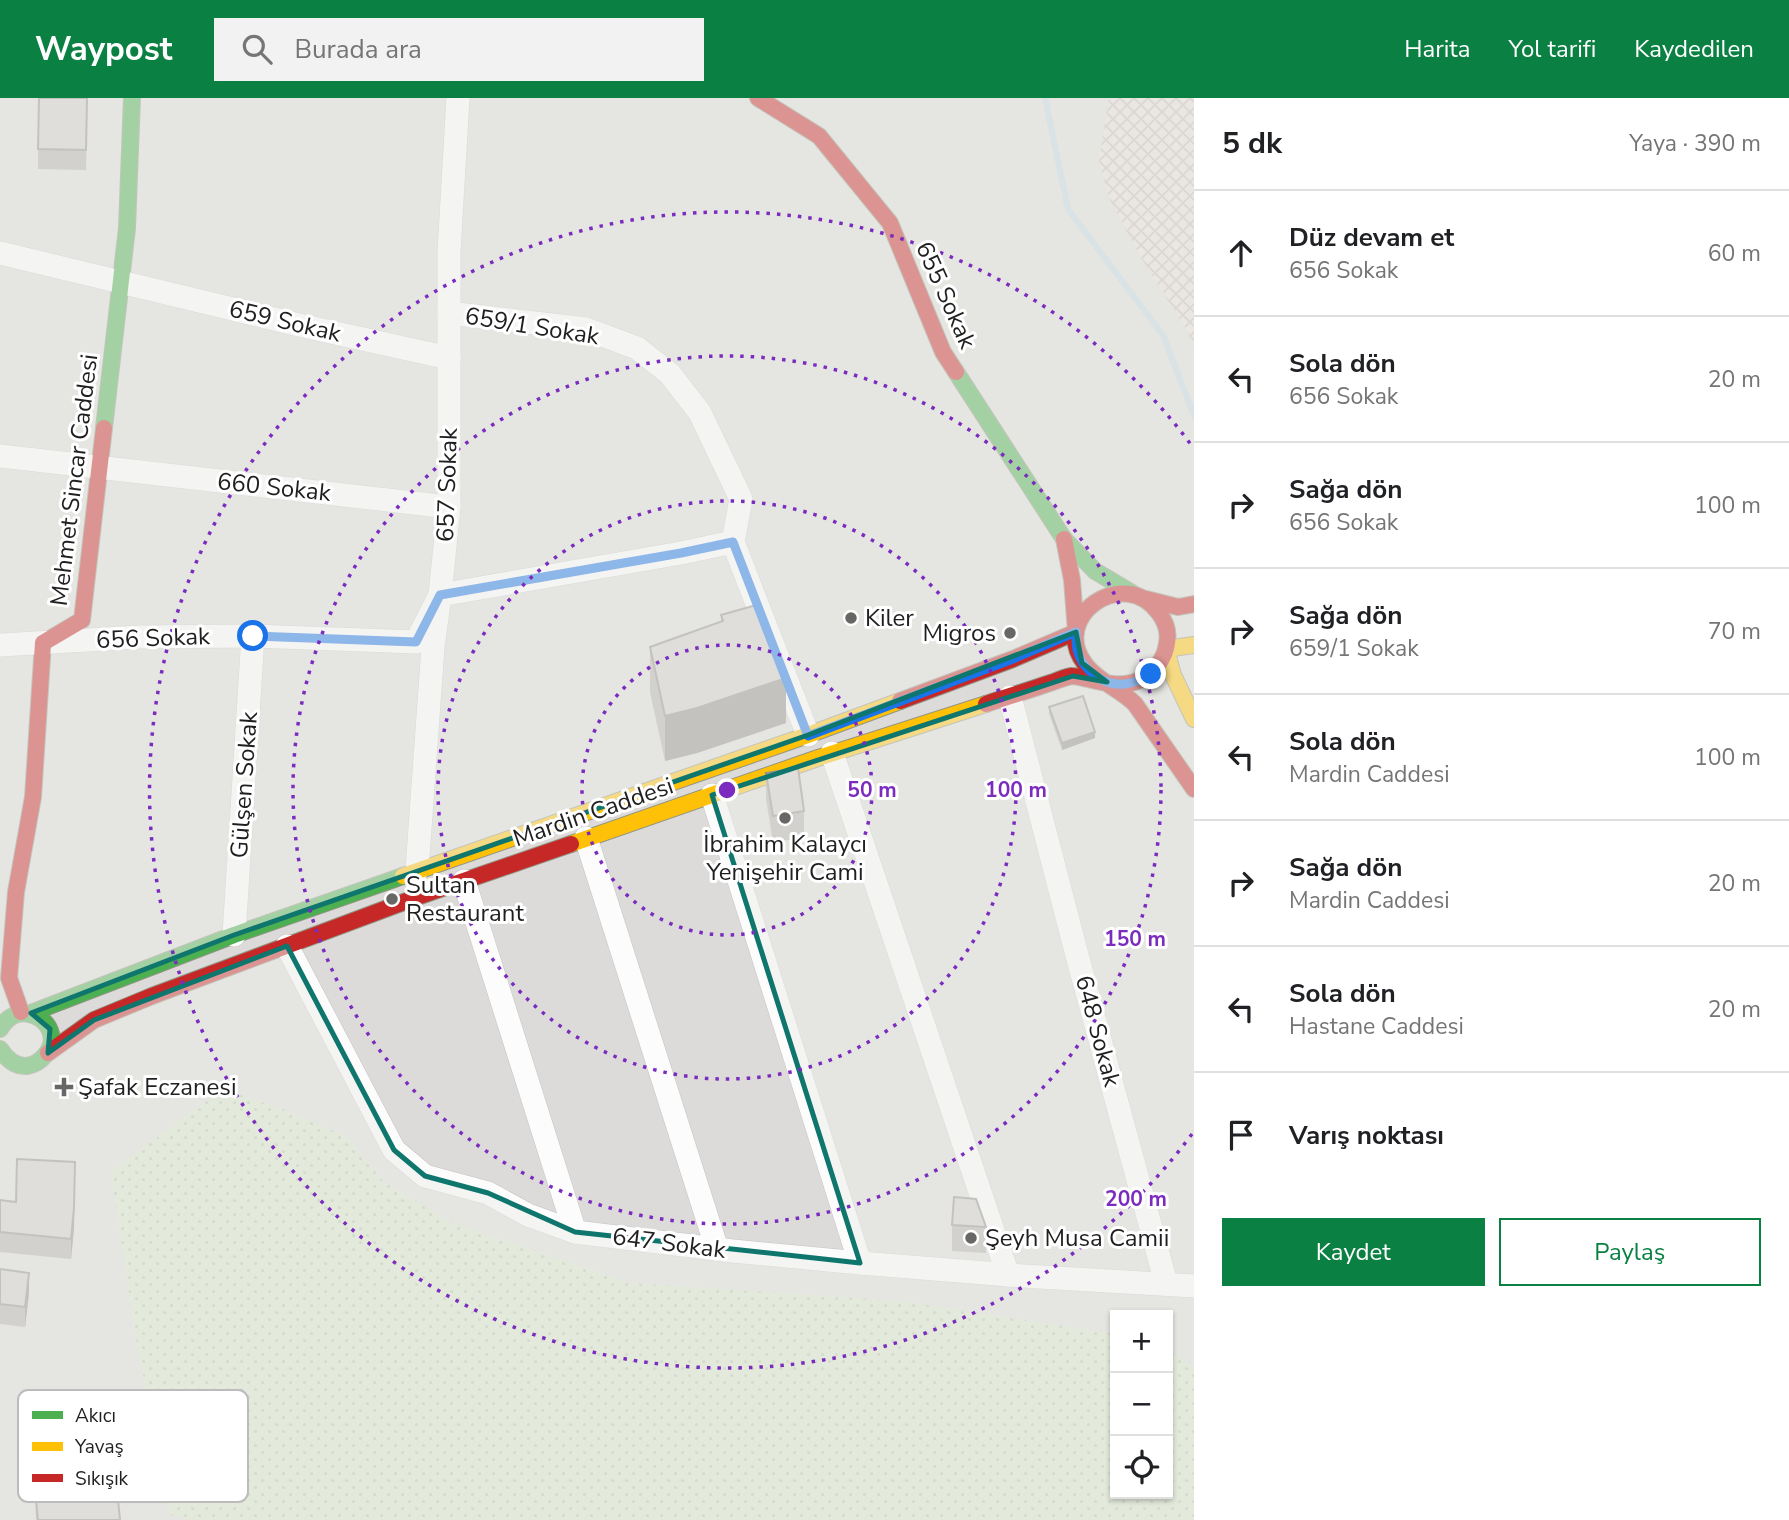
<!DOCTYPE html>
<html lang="tr">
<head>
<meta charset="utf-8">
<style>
  :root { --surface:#fff; --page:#f2f2f2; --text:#202124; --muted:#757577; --line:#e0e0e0; --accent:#0b8043 }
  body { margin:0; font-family:"Nunito Sans",sans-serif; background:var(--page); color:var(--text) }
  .controls { position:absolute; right:21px; bottom:21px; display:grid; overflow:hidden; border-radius:0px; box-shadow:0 2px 5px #0004 }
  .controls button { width:63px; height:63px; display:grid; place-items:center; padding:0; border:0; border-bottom:2px solid var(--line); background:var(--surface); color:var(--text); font:35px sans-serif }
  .stop { position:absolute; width:21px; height:21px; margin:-16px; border:5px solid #1a73e8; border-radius:50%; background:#fff }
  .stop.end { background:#1a73e8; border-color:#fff; box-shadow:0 2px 7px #0008 }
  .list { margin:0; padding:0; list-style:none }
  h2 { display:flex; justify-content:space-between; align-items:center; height:91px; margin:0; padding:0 28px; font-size:30px }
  h2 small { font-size:23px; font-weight:400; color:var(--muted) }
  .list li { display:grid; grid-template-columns:46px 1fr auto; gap:21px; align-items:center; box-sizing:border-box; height:126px; padding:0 28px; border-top:2px solid var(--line) }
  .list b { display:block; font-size:26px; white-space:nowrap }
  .list p { margin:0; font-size:23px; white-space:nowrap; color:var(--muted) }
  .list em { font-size:23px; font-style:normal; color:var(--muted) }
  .actions { display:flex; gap:14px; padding:21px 28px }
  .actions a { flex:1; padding:16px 0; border:2px solid var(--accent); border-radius:0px; text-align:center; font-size:24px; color:var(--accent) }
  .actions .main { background:var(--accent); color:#fff }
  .icon { flex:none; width:38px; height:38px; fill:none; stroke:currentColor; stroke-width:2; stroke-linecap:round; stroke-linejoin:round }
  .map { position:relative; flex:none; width:1194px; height:1422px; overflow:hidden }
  header { display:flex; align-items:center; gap:42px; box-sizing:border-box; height:98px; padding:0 35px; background:var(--accent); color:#fff }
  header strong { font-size:33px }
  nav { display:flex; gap:38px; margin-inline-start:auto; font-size:24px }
  .search { width:490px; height:63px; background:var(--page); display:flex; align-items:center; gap:18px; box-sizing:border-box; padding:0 24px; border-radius:0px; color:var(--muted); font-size:26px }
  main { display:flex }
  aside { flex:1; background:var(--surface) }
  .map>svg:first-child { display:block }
</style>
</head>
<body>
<header>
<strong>Waypost</strong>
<div class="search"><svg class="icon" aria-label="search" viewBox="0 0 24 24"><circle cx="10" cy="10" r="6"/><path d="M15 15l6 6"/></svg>Burada ara</div>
<nav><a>Harita</a><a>Yol tarifi</a><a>Kaydedilen</a></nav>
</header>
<main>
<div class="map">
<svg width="1194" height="1422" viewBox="0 0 1194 1422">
  <defs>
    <pattern id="military-cross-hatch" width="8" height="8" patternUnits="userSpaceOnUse" patternTransform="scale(1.75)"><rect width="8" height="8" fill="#e6ded9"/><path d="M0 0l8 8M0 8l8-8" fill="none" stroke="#c5beba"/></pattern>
    <pattern id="grass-dots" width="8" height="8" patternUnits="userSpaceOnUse" patternTransform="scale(1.75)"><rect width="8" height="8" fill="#d8e7cb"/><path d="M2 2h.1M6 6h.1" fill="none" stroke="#b9c6ae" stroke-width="1.8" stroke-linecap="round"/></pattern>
  </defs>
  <rect width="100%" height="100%" fill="#edece9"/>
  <path fill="#dcdbda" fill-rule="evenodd" d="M0,0H1194V1422H0ZM1115,1217H1168V1396H1115Z"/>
  <polygon fill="url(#military-cross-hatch)" points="1109,0 1194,0 1194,249 1186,231 1140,158 1109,100 1099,62"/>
  <polygon fill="url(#grass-dots)" points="222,991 285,1012 347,1039 383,1083 450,1124 631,1185 901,1203 1115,1236 1115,1396 1168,1396 1168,1251 1194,1271 1194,1422 191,1422 170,1417 134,1230 111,1074"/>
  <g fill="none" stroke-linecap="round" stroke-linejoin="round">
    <polyline stroke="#c0d4dd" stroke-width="6" points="1045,0 1068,111 1163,237 1194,318"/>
    <defs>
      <g id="street">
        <polyline points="0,155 299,227 449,260"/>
        <polyline points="449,215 586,231 637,250 670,276 700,315 741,401 733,444 808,637"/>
        <polyline points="0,358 449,409"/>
        <polyline points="0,547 139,539 253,538 416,544 440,497 681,455 733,444"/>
        <polyline points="1010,599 1078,861 1166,1185"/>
        <polyline points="832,655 1008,1177"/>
        <polyline points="712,697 860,1165"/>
        <polyline points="586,740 717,1151"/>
        <polyline points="417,772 433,549 440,497 449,409 449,154 458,0"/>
        <polyline points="464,783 575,1134"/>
        <polyline points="234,837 253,538"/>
        <polyline points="287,848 394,1052 425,1078 488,1095 528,1117 575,1134 733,1153 860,1165 1023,1178 1194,1188"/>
      </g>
      <g id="fast">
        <polyline points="956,274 1064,441 1095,473 1132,495"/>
        <polyline points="104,330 127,130 132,0"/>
        <polyline points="31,915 234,837 403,778"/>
        <path d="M0,931C3,926 6,922 11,919C25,910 47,919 51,936C55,950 41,966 27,968C15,969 6,960 0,951"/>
      </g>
      <g id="slow">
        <polyline points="1166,551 1173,577 1194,621"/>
        <polyline points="1166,551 1194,547"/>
        <polyline points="571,746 818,660 986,606"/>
        <polyline points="403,778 808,637 900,603"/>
      </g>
      <g id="jam">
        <polyline points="758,0 819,38 890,125 943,254 956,274"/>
        <polyline points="1146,501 1178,509 1194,506"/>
        <polyline points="900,603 1013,561 1076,534 1072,482 1064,441"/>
        <path d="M986,606C1006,599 1027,593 1047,586C1055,584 1064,579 1072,578C1077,578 1083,580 1088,581C1105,585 1123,590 1140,582C1154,575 1165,561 1167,545C1169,534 1165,523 1159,515C1124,466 1049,519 1085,566C1097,583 1120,591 1135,606L1194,691"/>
        <polyline points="21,914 9,880 16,794 33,699 43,545 82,522 104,330"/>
        <polyline points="48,955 94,922 152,898 420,798 571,746"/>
      </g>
    </defs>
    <use href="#street" stroke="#c4c4c2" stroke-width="24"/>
    <use href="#fast" stroke="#929583" stroke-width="18"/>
    <use href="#slow" stroke="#929583" stroke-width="18"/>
    <use href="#jam" stroke="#929583" stroke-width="18"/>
    <use href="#street" stroke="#fcfcfc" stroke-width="23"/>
    <use href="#fast" stroke="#4caf50" stroke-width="16"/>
    <use href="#slow" stroke="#ffc107" stroke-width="16"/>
    <use href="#jam" stroke="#c62828" stroke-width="16"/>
  </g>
  <g fill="#b1afae">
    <polygon points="87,18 86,72 38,71 38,51"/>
    <polygon points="721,517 786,625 697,655 665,663 650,594 650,549 721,524"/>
    <polygon points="1049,609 1095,640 1062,652 1049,616"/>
    <polygon points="766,675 804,713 804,740 773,744 766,701"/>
    <polygon points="0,1102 74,1130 71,1161 0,1154"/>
    <polygon points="952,1127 986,1129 986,1155 952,1153"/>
    <polygon points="0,1171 29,1195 25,1229 0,1226"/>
    <polygon points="65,1302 103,1350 120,1422 36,1422 35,1391 62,1389 62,1370 69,1370 65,1328"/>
  </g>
  <g fill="#908f8d">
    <polygon points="786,580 786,625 697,655 665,663 665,618"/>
    <polygon points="1095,634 1095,640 1062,652 1062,645"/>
    <polygon points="75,1064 74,1130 71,1161 71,1141"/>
    <polygon points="29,1175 29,1195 25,1229 25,1209"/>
  </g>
  <g fill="#ceccca" stroke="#908f8d" stroke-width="2">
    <polygon points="39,0 87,0 86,52 38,51"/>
    <polygon points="760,506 778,554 786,580 697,610 665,618 650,549 723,523 721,517"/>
    <polygon points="1083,598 1095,634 1062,645 1049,609"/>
    <polygon points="798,670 804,713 773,718 766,675"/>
    <polygon points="17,1061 75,1064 74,1110 71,1141 0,1134 0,1102 16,1104"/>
    <polygon points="954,1099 976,1101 986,1129 952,1127"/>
    <polygon points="0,1171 29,1175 25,1209 0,1206"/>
    <polygon points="97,1298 103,1350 113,1349 120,1422 38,1422 35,1391 64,1389 62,1370 72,1369 65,1302"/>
  </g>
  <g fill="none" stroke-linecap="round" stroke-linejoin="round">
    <path stroke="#1a73e8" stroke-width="9" d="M253,538L416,544L440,497L681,455L733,444L808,638L1013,561L1076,534C1076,540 1076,546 1077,552C1082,572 1103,588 1124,586C1135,585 1142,581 1151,576"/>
  </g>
  <path d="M0 0H1194V1422H0ZM1076,534L1082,565L1107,584L1073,578L712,697L860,1165L575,1134L488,1095L425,1078L394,1052L287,848L94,922L48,955L50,931L31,915L234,837L808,637Z" fill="#edece9" fill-opacity=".55" fill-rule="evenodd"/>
  <path fill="none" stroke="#0f766e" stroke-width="5" stroke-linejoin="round" d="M1076,534L1082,565L1107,584L1073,578L712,697L860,1165L575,1134L488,1095L425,1078L394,1052L287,848L94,922L48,955L50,931L31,915L234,837L808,637Z"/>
  <g fill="none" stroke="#7b2cbf" stroke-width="3.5" stroke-dasharray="3.5 7">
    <circle cx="727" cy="692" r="145"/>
    <circle cx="727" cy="692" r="289"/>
    <circle cx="727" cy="692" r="434"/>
    <path d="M1192 1036A578 578 0 1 1 1192 348"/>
  </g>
  <g fill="#676766" stroke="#fff" stroke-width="2.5">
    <circle cx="851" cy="520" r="7"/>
    <circle cx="1010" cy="535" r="7"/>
    <circle cx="785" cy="720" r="7"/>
    <circle cx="392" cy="801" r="7"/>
    <path d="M60.5 978.5h7v7h7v7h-7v7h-7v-7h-7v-7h7z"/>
    <circle cx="971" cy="1140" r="7"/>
  </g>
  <g text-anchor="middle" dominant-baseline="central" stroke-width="6" stroke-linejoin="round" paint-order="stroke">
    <g font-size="24" fill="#1f1f1f" stroke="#fff">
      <text transform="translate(946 197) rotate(66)">655 Sokak</text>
      <text transform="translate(285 223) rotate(13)">659 Sokak</text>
      <text transform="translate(532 228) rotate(9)">659/1 Sokak</text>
      <text transform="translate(74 382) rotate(-83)">Mehmet Sincar Caddesi</text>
      <text transform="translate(447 387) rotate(-88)">657 Sokak</text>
      <text transform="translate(274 389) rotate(6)">660 Sokak</text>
      <text transform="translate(153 540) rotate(-2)">656 Sokak</text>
      <text transform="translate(244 687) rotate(-86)">Gülşen Sokak</text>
      <text transform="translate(593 714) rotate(-19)">Mardin Caddesi</text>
      <text transform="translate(1098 933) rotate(75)">648 Sokak</text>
      <text transform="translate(669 1145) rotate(7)">647 Sokak</text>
    </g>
    <g font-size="24" fill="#1f1f1f" stroke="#fff" text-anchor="start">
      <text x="865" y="520">Kiler</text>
      <text x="996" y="535" text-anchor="end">Migros</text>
      <text x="785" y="746" text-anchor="middle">İbrahim Kalaycı<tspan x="785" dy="28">Yenişehir Cami</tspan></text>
      <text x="406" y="787">Sultan<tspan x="406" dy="28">Restaurant</tspan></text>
      <text x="78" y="989">Şafak Eczanesi</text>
      <text x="985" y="1140">Şeyh Musa Camii</text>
    </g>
  </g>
  <rect x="18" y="1292" width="230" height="112" rx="10" fill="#fff" stroke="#bcbcbc" stroke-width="2"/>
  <rect x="32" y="1313" width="31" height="8" fill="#4caf50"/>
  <rect x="32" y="1344" width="31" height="9" fill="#ffc107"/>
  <rect x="32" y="1376" width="31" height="8" fill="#c62828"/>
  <g font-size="19" fill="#1f1f1f">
    <text x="75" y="1324">Akıcı</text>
    <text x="75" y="1355">Yavaş</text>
    <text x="75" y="1387">Sıkışık</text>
  </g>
  <circle cx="727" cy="692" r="10" fill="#7b2cbf" stroke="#fff" stroke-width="3.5"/>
  <g font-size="21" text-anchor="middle" font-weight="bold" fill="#7b2cbf" stroke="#fff" stroke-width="6" stroke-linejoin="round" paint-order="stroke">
    <text x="872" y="699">50 m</text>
    <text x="1016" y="699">100 m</text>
    <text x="1135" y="848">150 m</text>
    <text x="1136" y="1108">200 m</text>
  </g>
</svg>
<div class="controls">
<button>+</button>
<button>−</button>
<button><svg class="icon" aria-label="locate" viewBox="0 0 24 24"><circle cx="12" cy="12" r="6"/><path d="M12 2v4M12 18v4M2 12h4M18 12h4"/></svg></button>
</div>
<div class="stop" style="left:253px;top:538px"></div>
<div class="stop end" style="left:1151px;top:576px"></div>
</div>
<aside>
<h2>5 dk<small>Yaya · 390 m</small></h2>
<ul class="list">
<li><svg class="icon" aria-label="ahead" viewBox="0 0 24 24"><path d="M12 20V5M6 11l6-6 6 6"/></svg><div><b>Düz devam et</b><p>656 Sokak</p></div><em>60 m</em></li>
<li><svg class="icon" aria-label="left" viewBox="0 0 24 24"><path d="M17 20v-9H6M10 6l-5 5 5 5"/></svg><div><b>Sola dön</b><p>656 Sokak</p></div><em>20 m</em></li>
<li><svg class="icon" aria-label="right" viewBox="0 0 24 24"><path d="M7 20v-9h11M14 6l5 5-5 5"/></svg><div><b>Sağa dön</b><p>656 Sokak</p></div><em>100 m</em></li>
<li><svg class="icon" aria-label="right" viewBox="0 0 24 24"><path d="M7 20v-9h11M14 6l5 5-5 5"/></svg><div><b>Sağa dön</b><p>659/1 Sokak</p></div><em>70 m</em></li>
<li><svg class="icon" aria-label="left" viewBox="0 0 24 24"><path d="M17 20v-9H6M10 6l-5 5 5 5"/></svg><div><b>Sola dön</b><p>Mardin Caddesi</p></div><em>100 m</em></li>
<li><svg class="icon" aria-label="right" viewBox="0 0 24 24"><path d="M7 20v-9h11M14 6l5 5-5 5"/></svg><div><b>Sağa dön</b><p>Mardin Caddesi</p></div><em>20 m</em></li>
<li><svg class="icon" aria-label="left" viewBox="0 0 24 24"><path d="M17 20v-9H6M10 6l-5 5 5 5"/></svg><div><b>Sola dön</b><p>Hastane Caddesi</p></div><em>20 m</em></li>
<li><svg class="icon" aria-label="arrive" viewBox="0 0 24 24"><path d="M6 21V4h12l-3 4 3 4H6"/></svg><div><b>Varış noktası</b></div></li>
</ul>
<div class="actions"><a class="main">Kaydet</a><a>Paylaş</a></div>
</aside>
</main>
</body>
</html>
